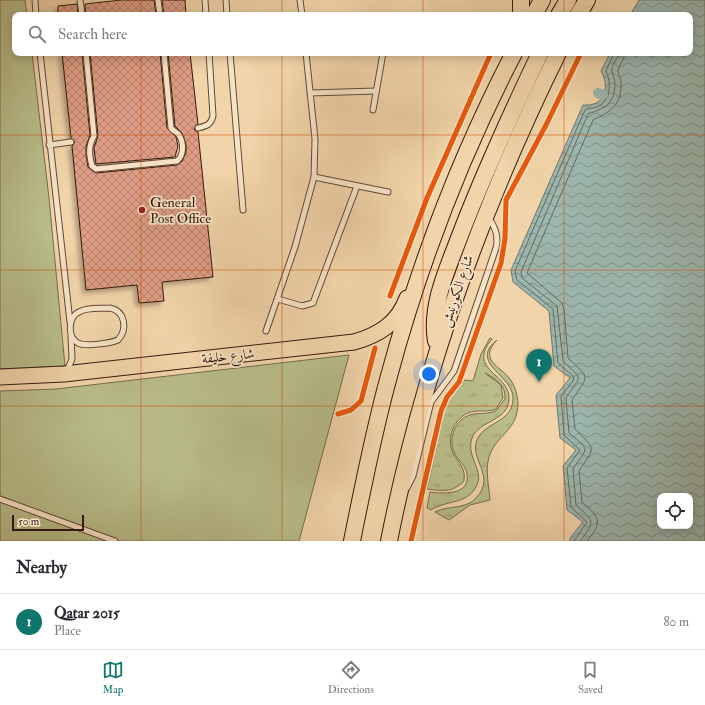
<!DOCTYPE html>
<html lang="en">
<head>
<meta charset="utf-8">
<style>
  :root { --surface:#fff; --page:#f7f7f7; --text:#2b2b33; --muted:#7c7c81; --line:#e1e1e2; --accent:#0f766e }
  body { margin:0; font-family:"IM FELL Double Pica",Amiri,serif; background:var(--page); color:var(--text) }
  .controls { position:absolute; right:12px; bottom:12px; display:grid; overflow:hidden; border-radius:8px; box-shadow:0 2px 10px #0003 }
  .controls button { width:36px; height:36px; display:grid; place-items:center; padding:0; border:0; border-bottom:1px solid var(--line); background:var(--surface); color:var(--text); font:20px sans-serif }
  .scale { position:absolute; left:12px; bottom:10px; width:72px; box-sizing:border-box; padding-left:4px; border:2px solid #361a0f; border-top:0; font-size:11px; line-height:14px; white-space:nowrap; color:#361a0f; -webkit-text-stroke:3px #f6e3c7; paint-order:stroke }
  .you { position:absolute; left:429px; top:374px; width:14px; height:14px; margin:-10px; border:3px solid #fff; border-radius:50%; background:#1a73e8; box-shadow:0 0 0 6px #1a73e833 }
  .badge { display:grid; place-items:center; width:26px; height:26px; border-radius:50%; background:var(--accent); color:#fff; font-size:13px; font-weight:700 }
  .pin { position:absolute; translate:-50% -33px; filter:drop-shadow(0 1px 2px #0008) }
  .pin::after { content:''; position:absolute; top:21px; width:14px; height:12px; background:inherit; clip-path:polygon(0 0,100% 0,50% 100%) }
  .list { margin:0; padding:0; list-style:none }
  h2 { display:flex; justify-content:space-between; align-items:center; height:52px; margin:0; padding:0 16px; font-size:17px }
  h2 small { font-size:13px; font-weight:400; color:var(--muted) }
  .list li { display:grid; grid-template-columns:26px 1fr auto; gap:12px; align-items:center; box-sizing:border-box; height:56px; padding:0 16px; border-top:1px solid var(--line) }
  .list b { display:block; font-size:15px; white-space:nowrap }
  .list p { margin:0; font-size:13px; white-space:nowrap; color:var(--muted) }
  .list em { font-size:13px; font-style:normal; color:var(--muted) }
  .icon { flex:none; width:22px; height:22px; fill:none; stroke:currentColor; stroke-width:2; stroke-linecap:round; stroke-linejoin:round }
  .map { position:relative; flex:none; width:705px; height:541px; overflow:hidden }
  .search { position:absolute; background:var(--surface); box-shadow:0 2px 10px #0003; left:12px; right:12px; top:12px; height:44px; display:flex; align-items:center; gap:10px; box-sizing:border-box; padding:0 14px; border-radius:8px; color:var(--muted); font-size:15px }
  .sheet { height:108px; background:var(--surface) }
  nav { display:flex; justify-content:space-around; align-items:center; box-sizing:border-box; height:56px; border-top:1px solid var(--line); background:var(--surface); font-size:11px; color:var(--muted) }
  nav a { display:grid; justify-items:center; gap:2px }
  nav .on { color:var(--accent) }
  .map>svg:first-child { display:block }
</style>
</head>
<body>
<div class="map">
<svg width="705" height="541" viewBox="0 0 705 541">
  <defs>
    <pattern id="grass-tufts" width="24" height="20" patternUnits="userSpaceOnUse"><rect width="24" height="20" fill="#b8bd8a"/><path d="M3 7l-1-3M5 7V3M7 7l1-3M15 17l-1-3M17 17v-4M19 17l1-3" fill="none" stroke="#9fa276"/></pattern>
    <pattern id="water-waves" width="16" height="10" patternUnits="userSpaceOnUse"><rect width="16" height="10" fill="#9cb7ae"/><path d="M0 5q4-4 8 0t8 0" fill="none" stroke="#80948c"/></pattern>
    <pattern id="building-cross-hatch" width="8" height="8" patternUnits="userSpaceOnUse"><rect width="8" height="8" fill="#de9d84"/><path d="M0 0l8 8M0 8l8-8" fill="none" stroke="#b57f6a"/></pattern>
    <filter id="shadow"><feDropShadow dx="-3.5" dy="3.5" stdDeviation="2" flood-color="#0004"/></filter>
  </defs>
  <rect width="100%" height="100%" fill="#f1d4a9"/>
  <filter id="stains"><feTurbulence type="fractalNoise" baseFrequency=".005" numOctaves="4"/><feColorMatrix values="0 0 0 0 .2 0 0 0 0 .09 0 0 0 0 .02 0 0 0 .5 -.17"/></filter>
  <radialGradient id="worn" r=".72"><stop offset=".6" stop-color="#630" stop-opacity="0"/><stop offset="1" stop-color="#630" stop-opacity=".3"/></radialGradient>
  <g fill="url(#grass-tufts)" stroke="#776c4c">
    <path d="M490,338L492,339C466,370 509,373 509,398C509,422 480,419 472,438C465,458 488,472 474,490C463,505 446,500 431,510L427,508L430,492C445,494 474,495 466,470C464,464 458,460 455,454C449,443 452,429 461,420C472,410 484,416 496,411L505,399C506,385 496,379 485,373L501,385L503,398L496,409C487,413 477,409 468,413C454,419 446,438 453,453C458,463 466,467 464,481C453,493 442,491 427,489L445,408L449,400L465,380L473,381L481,354Z"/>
    <path d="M497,340C478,360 500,366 510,379C515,386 517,394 518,402C518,432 496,434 489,457C485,471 489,486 490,500L470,505L449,520L435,512C449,505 466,510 477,497C496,475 469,460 477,440C485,421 513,423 513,398C513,375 468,363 497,340Z"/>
  </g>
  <g fill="#b8bd8a" stroke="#776c4c">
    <polygon points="0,0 25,0 27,15 15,15 15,53 32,53 49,198 65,366 0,369"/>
    <polygon points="349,355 299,541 0,541 0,391 56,389"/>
  </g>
  <path fill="url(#water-waves)" stroke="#73786e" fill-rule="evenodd" d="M639,0H705V541H570V538L583,522L567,510L563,466L576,450L560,438L556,395L570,378L554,366L549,311L513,282L511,270L583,105C587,105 592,105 596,103C608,97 607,81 601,71L610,53H690V15H630ZM660,496H690V526H660Z"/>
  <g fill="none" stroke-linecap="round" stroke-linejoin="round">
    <g stroke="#69685e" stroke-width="1">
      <path d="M574,541L587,522L571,507L567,468L580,450L564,435L561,396L573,381L574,377L558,363L553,309L517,280L515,271L585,110C589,108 593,108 597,107C612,100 611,82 606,71L614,53"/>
      <path d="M580,541C596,521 594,521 576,505L573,469C588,446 591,452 569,433L566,398C581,373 585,383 563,361L557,306L522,278L521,272L588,114C604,108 615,105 615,83C615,79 612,74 612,71C611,65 618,59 619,53"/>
      <path d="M587,541C604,521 599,517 582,502L579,471C594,447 598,451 575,429L572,400C588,375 592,380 568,358L564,309L562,303L527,273L593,120C610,112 622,105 621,83C621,79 618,74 618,71C619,65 624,60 625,53"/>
    </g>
    <polyline stroke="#9cb7ae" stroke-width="10" points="598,93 603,95"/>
  </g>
  <g fill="url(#building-cross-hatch)" stroke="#361a0f" filter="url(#shadow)">
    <polygon points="121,0 154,0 156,15 86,15 85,4"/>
    <polygon points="162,0 185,0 186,15 164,15"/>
    <polygon points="77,4 78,15 58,15 58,6"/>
    <polygon points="62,53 82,53 90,135 86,146 86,155 88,167 96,173 177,165 182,161 186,153 186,144 182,133 175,126 168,53 190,53 198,124 194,129 198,132 213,277 162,282 164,301 139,303 137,285 86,290 72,146 75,142 71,138"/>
    <polygon points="90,53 160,53 167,128 176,137 178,146 175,157 96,164 94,148 98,136"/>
  </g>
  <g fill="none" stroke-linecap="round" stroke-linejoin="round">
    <defs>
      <g id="service">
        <polyline points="35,0 36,15"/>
        <polyline points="80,0 82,15"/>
        <polyline points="158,0 160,15"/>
        <polyline points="205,0 206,15"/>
        <polyline points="226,0 227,15"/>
        <polyline points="300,0 302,15"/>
        <polyline points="40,53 70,322"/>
        <path d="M86,53L94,136C88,146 89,155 92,166L96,169L177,161C184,155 184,143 179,135C177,132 173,131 171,128L164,53"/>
        <polyline points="230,53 243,210"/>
        <polyline points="310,93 376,91"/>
        <polyline points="373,110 383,53"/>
        <path d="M198,128C206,126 211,125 213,116L209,53"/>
        <polyline points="49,145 71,142"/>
        <polyline points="314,177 388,192"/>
        <polyline points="278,299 302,306 313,303 357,186"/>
        <path d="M110,308C125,311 128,329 118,340C112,343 85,347 78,343C67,337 68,317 79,312C87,307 101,309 110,308Z"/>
        <polyline points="266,331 295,247 314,177 315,139 306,53"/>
        <polyline points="67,371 72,359 71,336"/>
        <path d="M407,488L413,476L431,402L454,371L496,248C499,236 495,227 488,217"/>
        <polyline points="0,499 115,541"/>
      </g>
      <path id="primary" d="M0,377L64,374L354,342C379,335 398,323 407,298"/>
      <g id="trunk">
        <polyline points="521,15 521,0"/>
        <polyline points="534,15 542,0"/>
        <polyline points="559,15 568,0"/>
        <polyline points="578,15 587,0"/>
        <path d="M436,341C430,306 447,270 459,238C483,175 511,114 540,53"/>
        <path d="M352,541C363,486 374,430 389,376C419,265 461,155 514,53"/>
        <path d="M389,541C423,370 481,209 558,53"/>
      </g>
    </defs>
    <use href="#service" stroke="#654836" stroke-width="7"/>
    <use href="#primary" stroke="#361a0f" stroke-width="17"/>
    <use href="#trunk" stroke="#361a0f" stroke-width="18"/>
    <use href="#service" stroke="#f6e3c7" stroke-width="5"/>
    <use href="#primary" stroke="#f1d4a9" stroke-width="15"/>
    <use href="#trunk" stroke="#f1d4a9" stroke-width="16"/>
    <defs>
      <g id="cycleway">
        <polyline points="390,296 427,198 491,53"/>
        <polyline points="338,414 351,410 361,401 375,348"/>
        <polyline points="411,541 441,411 447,397 459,382 501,263 505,239 506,200 546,125 581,53"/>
      </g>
    </defs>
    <use href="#cycleway" stroke="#f6e3c7" stroke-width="8"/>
    <use href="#cycleway" stroke="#e8590c" stroke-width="5"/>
  </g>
  <path fill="none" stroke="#cd500c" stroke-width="1" stroke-opacity="0.55" d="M141,0V15M282,0V15M423,0V15M564,0V15M141,53V541M282,53V541M423,53V541M564,53V541M0,135H705M0,270H705M0,406H705"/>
  <circle fill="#8f2418" stroke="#f6e3c7" stroke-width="1.5" cx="142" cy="210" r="4"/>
  <g text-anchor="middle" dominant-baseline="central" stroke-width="3.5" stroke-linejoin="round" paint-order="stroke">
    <g font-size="14" fill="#361a0f" stroke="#f6e3c7" text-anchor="start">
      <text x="150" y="202">General<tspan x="150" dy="16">Post Office</tspan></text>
    </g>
    <g font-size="14" fill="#361a0f" stroke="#f6e3c7">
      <text transform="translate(457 291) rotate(-71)">شارع الكورنيش</text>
      <text transform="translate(228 356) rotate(-6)">شارع خليفة</text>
    </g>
  </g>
  <rect width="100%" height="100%" filter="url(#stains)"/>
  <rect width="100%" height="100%" fill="url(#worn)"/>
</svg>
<div class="controls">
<button><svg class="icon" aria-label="locate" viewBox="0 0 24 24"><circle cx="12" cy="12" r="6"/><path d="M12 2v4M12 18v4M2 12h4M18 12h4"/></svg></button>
</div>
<div class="scale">50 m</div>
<div class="you"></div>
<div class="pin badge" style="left:539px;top:382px">1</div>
<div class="search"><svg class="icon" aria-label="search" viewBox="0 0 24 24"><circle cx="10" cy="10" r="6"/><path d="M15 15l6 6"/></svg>Search here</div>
</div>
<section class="sheet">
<h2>Nearby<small></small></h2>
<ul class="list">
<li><span class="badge">1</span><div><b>Qatar 2015</b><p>Place</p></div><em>80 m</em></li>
</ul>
</section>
<nav>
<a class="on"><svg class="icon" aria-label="map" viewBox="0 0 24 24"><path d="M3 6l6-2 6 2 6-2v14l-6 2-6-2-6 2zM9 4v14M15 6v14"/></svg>Map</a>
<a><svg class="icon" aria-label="directions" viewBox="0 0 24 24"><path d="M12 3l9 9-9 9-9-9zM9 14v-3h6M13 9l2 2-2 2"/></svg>Directions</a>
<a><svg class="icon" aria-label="saved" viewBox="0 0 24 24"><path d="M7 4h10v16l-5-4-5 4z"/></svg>Saved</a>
</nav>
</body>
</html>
